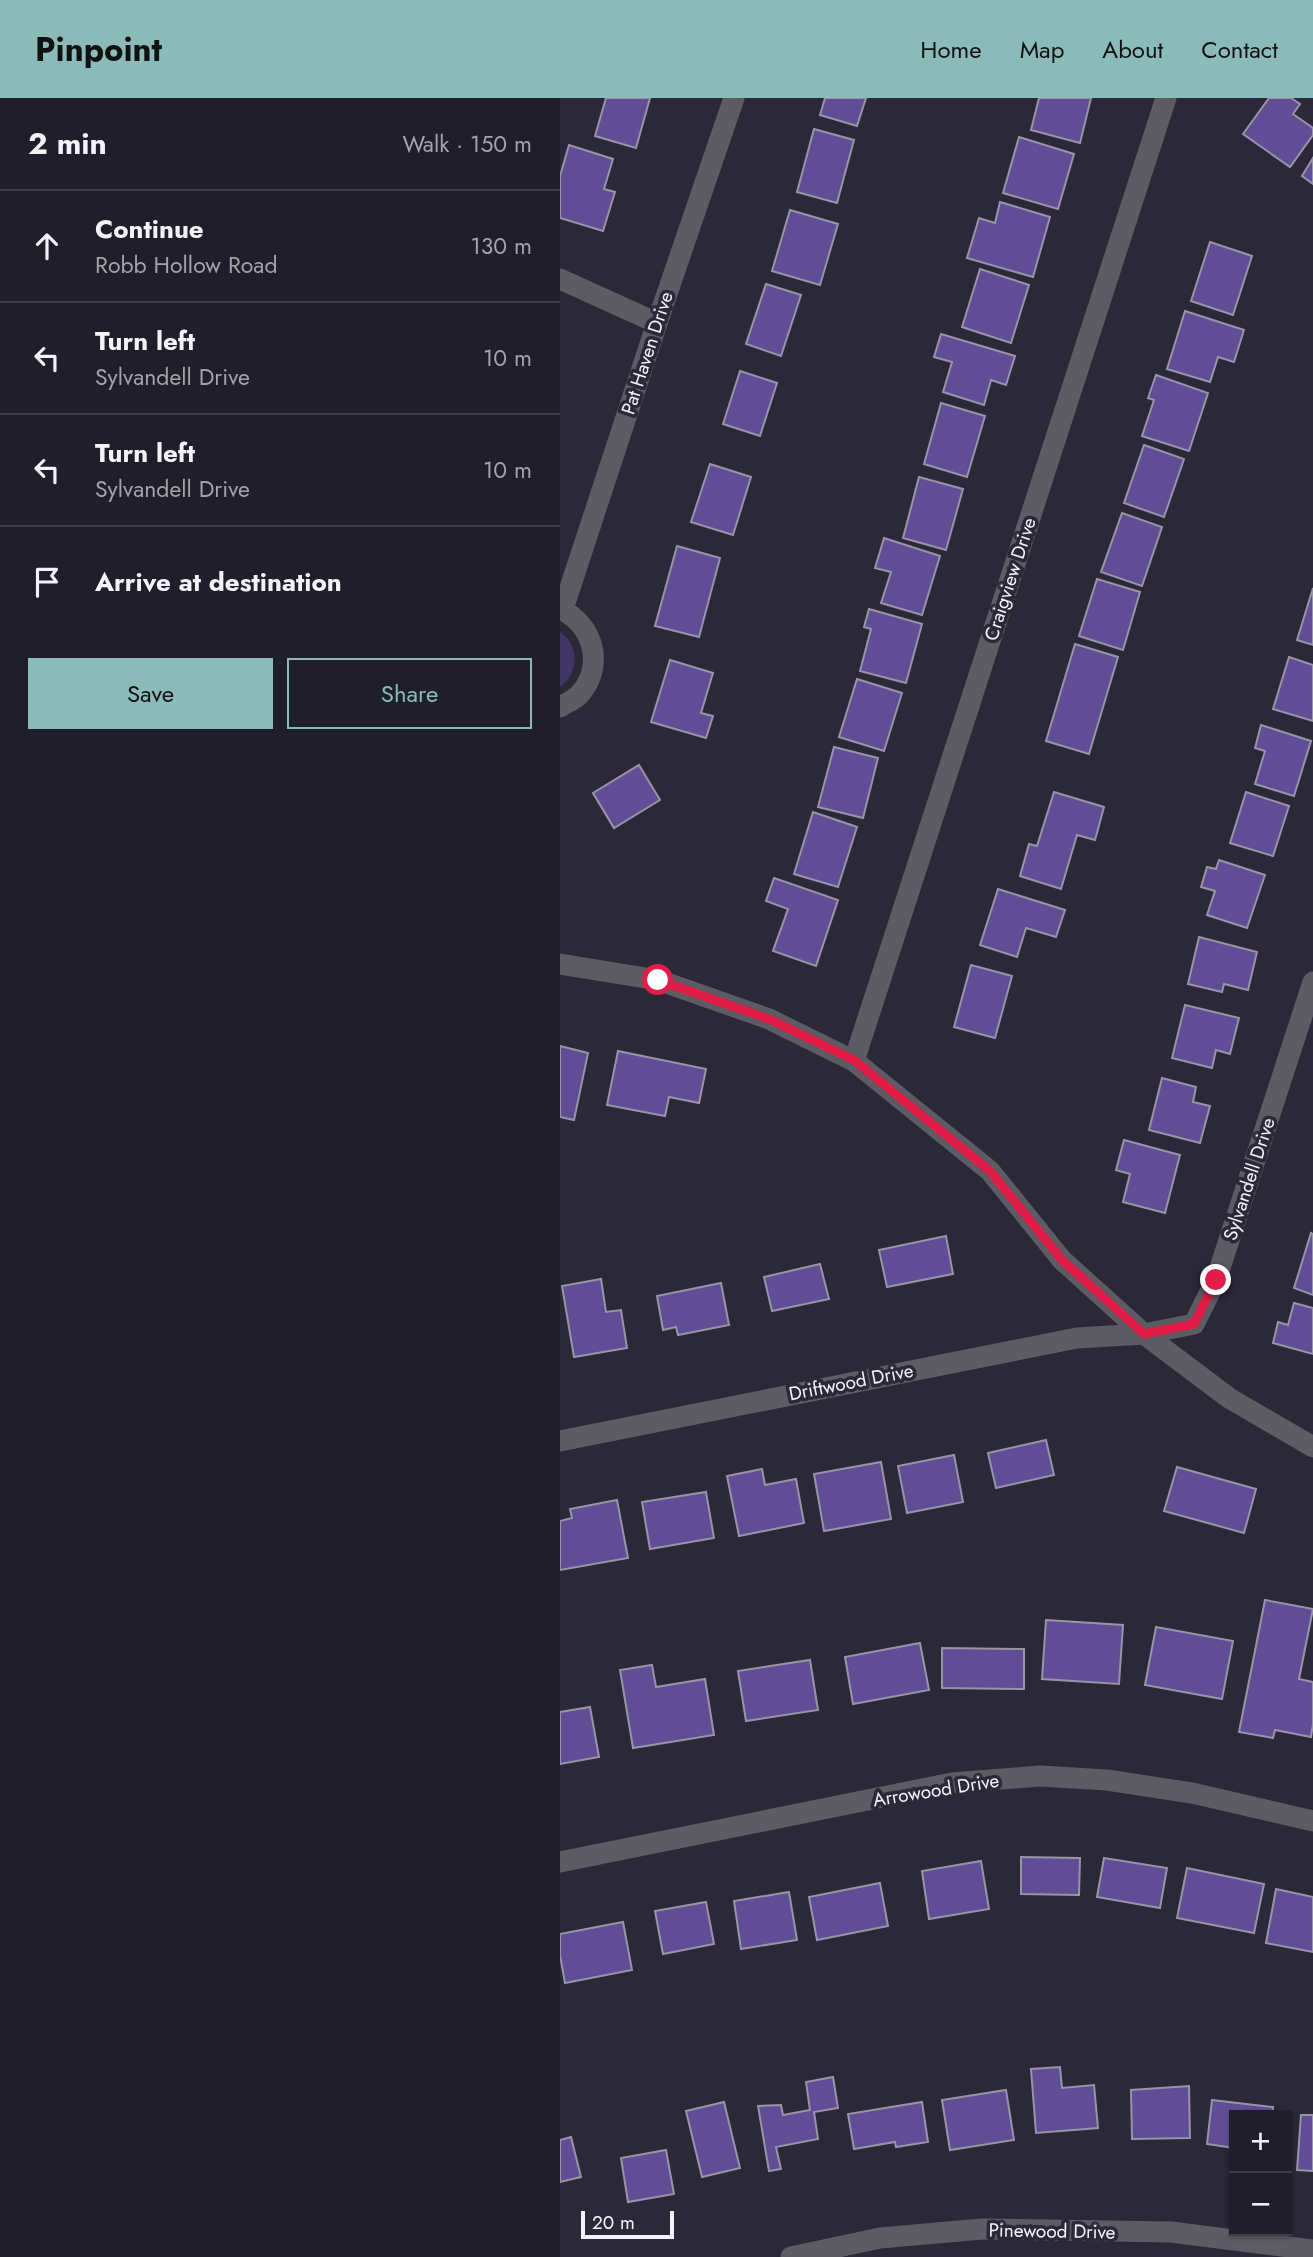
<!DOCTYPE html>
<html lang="en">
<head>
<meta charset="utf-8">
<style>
  :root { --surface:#201e2a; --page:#282732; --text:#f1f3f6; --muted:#a2a2a8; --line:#3d3c47; --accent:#8bbbb9 }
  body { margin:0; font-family:Jost,sans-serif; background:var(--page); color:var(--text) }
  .controls { position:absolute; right:21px; bottom:21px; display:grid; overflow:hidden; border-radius:0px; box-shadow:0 2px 5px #0004 }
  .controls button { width:63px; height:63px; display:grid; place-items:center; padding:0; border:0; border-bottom:2px solid var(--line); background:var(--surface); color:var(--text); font:35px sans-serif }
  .scale { position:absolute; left:21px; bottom:18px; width:93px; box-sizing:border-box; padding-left:7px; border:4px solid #f4f2fd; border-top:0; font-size:19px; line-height:24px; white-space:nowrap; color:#f4f2fd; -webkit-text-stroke:5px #2b2838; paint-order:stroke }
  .stop { position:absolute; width:21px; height:21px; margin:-16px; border:5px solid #e11d48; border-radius:50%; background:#fff }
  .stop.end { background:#e11d48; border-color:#fff; box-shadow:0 2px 7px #0008 }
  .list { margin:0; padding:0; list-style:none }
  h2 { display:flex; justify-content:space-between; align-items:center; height:91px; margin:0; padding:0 28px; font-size:30px }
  h2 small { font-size:23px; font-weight:400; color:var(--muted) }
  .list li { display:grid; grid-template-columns:46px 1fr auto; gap:21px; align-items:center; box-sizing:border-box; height:112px; padding:0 28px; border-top:2px solid var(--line) }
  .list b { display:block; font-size:26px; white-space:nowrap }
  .list p { margin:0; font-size:23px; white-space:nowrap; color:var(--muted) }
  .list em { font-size:23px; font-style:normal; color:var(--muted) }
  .actions { display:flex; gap:14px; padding:21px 28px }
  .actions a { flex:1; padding:16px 0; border:2px solid var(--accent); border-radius:0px; text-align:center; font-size:24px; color:var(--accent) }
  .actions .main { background:var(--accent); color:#111 }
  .icon { flex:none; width:38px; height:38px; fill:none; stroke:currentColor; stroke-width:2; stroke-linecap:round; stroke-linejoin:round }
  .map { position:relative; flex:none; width:753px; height:2159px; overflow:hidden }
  header { display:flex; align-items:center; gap:42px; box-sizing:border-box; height:98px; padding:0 35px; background:var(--accent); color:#111 }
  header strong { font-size:33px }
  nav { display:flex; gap:38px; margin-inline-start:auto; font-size:24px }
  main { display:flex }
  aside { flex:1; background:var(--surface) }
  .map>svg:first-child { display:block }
</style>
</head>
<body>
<header>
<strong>Pinpoint</strong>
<nav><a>Home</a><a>Map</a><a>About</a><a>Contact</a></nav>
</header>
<main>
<aside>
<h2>2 min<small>Walk · 150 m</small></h2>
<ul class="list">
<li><svg class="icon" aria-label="ahead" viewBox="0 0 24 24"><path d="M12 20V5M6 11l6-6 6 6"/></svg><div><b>Continue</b><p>Robb Hollow Road</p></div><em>130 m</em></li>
<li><svg class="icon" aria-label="left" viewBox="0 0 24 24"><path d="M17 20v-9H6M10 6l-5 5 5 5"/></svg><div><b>Turn left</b><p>Sylvandell Drive</p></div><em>10 m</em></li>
<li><svg class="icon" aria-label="left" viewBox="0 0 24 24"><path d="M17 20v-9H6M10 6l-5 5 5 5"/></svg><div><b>Turn left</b><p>Sylvandell Drive</p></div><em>10 m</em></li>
<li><svg class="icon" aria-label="arrive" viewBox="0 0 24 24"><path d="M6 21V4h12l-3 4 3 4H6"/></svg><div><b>Arrive at destination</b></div></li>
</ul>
<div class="actions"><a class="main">Save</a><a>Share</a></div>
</aside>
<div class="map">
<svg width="753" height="2159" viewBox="0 0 753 2159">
  <rect width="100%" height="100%" fill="#2b2838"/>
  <path fill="#423667" d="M0,534C20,548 19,575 0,589Z"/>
  <g fill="#604d96" stroke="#9894a8" stroke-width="2">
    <polygon points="46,0 90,0 76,50 35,38"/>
    <polygon points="265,0 306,0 297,28 260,17"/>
    <polygon points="479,0 531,0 520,45 471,32"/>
    <polygon points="709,0 731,0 740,6 733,16 753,30 753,37 730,69 683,36"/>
    <polygon points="254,31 294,42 277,105 237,94"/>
    <polygon points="459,39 514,56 498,111 443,95"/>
    <polygon points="9,47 53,61 44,91 55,94 43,133 0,120 0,78"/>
    <polygon points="753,60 753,86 742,78"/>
    <polygon points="440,104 490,119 473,179 407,160 419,120 435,125"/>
    <polygon points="230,112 278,126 260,187 212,173"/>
    <polygon points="650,144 692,158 673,217 631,203"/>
    <polygon points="420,171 469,187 451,245 402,229"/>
    <polygon points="206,186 241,197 221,258 186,246"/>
    <polygon points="625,213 684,232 674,264 658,259 650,284 607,271"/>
    <polygon points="381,236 455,258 446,287 431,282 424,307 383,294 392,264 374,259"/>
    <polygon points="180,273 217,285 200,338 163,326"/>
    <polygon points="596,277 648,295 629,353 582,338 594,302 588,300"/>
    <polygon points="381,305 425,318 407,379 364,366"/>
    <polygon points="584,347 624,361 604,419 564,405"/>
    <polygon points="150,366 191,379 173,437 131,424"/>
    <polygon points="359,379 403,391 386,452 343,440"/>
    <polygon points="562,415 602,429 582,488 541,474"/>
    <polygon points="324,440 380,458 362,517 321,505 331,474 315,470"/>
    <polygon points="117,448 160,460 139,539 95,528"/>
    <polygon points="537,481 580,494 563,552 519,538"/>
    <polygon points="753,490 753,547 737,542"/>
    <polygon points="309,511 362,526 346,585 300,573 311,531 304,529"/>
    <polygon points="515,546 558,559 529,656 486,643"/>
    <polygon points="729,559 753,567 753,623 713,611"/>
    <polygon points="110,562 153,575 141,615 153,618 146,640 91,624"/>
    <polygon points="297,581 342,595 324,653 279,639"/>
    <polygon points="701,627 751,643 734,698 695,686 705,653 695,650"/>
    <polygon points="274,649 318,660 303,720 258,709"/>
    <polygon points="79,667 100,702 54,730 33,695"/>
    <polygon points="494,694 544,709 535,742 517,737 501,791 460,778 469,746 477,748"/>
    <polygon points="686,694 729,708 713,758 670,745"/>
    <polygon points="253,714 297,729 278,789 234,776"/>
    <polygon points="659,762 705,777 687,830 647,817 655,793 641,789 647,769 656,771"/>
    <polygon points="214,780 278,802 256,868 213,853 228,811 206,803"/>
    <polygon points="438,791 505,812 496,839 466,830 457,859 420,847"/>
    <polygon points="639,839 697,854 688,892 664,886 662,894 628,886"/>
    <polygon points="411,867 452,878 435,940 394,929"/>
    <polygon points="625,907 679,920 670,956 656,952 652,970 612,960"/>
    <polygon points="0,948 28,955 14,1022 0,1019"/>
    <polygon points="58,953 146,971 139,1005 109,999 105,1018 47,1007"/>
    <polygon points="602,980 636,989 633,1004 650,1008 640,1045 589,1032"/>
    <polygon points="564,1042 620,1057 605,1115 563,1104 570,1076 556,1072"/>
    <polygon points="751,1135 753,1136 753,1197 734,1190"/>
    <polygon points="386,1138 393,1176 327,1189 319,1152"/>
    <polygon points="260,1166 269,1201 212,1213 204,1179"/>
    <polygon points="41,1181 46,1214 61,1212 67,1250 14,1259 2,1188"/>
    <polygon points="161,1185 169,1227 118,1237 116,1229 103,1232 97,1198"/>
    <polygon points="734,1205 753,1210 753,1256 713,1245 718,1224 728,1227"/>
    <polygon points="486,1342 494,1377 436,1390 428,1355"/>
    <polygon points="394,1357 403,1404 347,1415 338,1368"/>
    <polygon points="321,1364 331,1421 264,1433 254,1376"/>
    <polygon points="617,1369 696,1391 684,1435 604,1413"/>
    <polygon points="202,1371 205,1387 236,1381 244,1425 179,1438 167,1378"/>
    <polygon points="146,1394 154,1440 90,1451 82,1404"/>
    <polygon points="57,1402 68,1460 0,1472 0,1423 12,1420 10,1411"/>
    <polygon points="705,1502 753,1511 739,1581 753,1584 753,1626 751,1639 715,1632 713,1640 679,1634"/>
    <polygon points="486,1522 563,1527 559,1586 482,1581"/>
    <polygon points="596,1529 673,1543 662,1601 585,1587"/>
    <polygon points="360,1545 369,1592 293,1606 285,1559"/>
    <polygon points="382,1550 464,1551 464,1591 382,1590"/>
    <polygon points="250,1562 258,1612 186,1623 178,1573"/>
    <polygon points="92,1567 96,1589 145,1581 154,1637 73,1650 60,1572"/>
    <polygon points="30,1609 39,1659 0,1666 0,1614"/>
    <polygon points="461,1759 520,1760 519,1797 461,1796"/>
    <polygon points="544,1760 607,1770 600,1810 537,1799"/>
    <polygon points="421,1763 429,1811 369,1821 362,1773"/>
    <polygon points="627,1770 704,1786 694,1835 617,1820"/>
    <polygon points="320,1785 328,1828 257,1842 249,1799"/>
    <polygon points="716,1791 753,1799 753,1854 706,1845"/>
    <polygon points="229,1794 237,1842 181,1851 174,1803"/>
    <polygon points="146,1804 154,1846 103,1856 95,1813"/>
    <polygon points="63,1824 72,1872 5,1885 0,1857 0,1836"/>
    <polygon points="500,1969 502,1990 534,1987 538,2030 476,2035 471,1971"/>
    <polygon points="273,1979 278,2010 254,2014 258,2041 216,2049 221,2071 209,2073 198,2008 221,2007 223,2017 250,2012 246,1984"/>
    <polygon points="629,1988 630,2040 572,2041 571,1992"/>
    <polygon points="446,1992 454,2042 390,2052 382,2002"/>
    <polygon points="652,2002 713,2009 712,2017 674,2017 674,2050 647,2046"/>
    <polygon points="164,2004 180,2070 142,2079 126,2013"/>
    <polygon points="362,2004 368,2044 336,2049 335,2044 294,2051 288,2016"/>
    <polygon points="741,2017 753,2017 753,2073 737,2072"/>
    <polygon points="11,2039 21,2079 0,2084 0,2042"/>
    <polygon points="106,2052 114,2096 68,2104 61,2060"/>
  </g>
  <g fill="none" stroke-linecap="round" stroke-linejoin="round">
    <g stroke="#5d5c64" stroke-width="21">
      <polyline points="0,181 97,225"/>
      <path d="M0,511C34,526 45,569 19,597C14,602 6,605 0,609"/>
      <polyline points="3,511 97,225 174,0"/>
      <polyline points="0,866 98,882 209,921 294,963 430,1073 502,1162 584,1236 669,1300 753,1349"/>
      <polyline points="294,963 606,0"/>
      <polyline points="0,1343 517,1240 584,1236 634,1226 656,1182 753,884"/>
      <polyline points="0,1764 392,1685 480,1678 547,1682 632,1695 753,1723"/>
      <polyline points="231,2159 320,2140 422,2131 611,2134 753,2152"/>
    </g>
  </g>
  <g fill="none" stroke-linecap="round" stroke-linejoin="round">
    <polyline stroke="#e11d48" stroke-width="9" points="98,882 209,921 294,962 430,1073 502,1162 584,1236 634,1226 656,1182"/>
  </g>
  <g text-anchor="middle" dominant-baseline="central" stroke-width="7" stroke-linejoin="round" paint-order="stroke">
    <g font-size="19" fill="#f4f2fd" stroke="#2b2838">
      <text transform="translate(87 255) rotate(-72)">Pat Haven Drive</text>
      <text transform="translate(450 481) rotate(-72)">Craigview Drive</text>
      <text transform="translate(689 1081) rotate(-72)">Sylvandell Drive</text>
      <text transform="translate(291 1284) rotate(-11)">Driftwood Drive</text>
      <text transform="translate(376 1692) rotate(-9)">Arrowood Drive</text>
      <text transform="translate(492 2133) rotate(1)">Pinewood Drive</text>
    </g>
  </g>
</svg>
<div class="controls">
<button>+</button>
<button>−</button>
</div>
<div class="scale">20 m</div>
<div class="stop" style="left:98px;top:882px"></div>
<div class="stop end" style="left:656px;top:1182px"></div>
</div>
</main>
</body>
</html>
